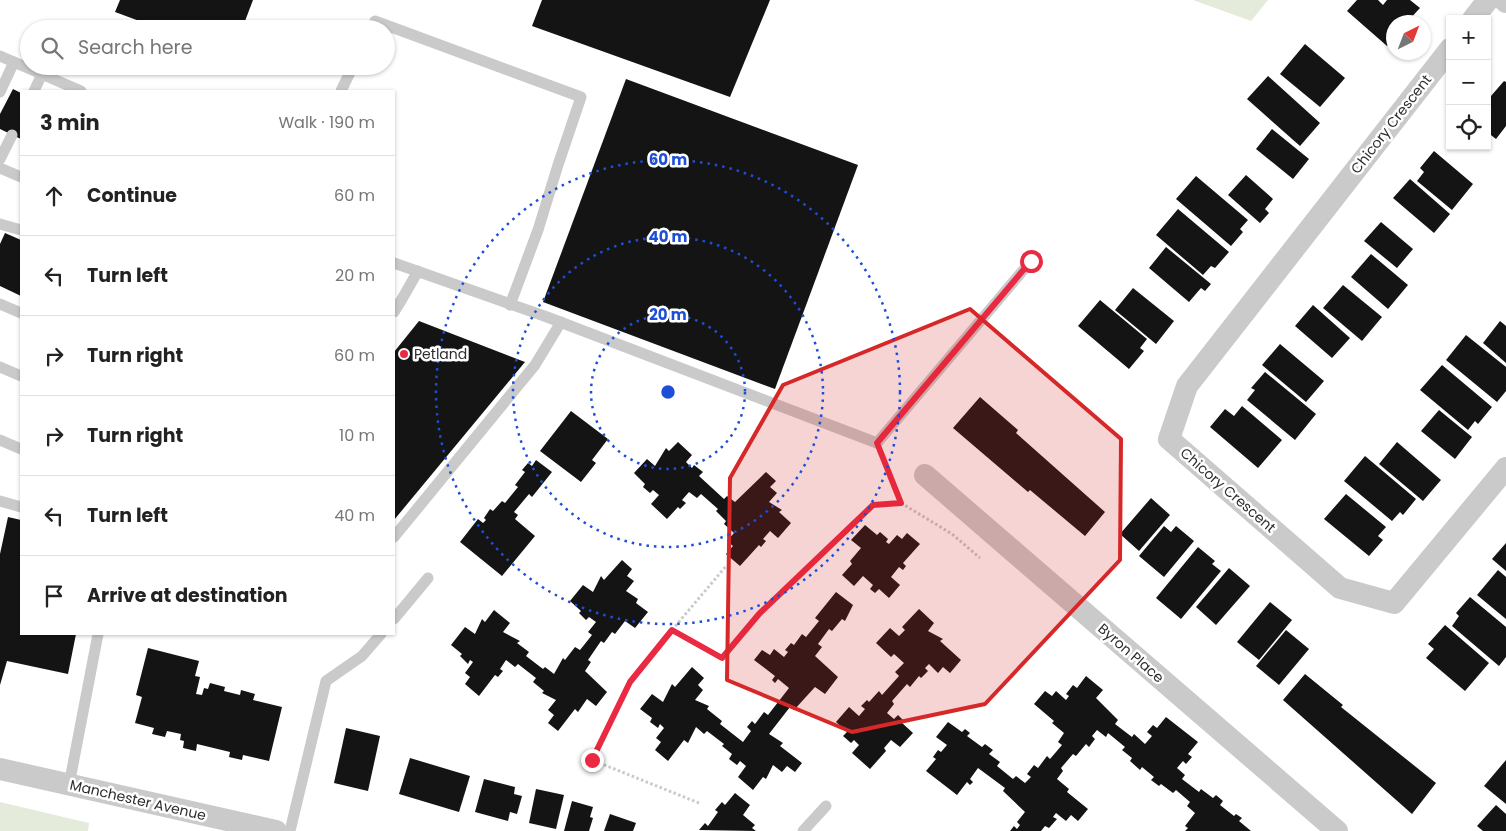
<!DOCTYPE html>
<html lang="en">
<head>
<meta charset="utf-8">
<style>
  :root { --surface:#fff; --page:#f2f2f2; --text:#222; --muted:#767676; --line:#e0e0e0 }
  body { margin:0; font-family:Poppins,sans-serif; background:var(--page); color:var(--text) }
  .controls { position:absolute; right:15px; top:15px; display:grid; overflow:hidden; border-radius:0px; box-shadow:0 1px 4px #0004 }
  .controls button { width:45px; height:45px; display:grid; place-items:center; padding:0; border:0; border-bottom:1px solid var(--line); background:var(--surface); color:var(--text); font:25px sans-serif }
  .compass { position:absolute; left:1386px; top:15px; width:45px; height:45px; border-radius:50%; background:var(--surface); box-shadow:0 1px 4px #0004; rotate:42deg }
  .stop { position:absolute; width:15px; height:15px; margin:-11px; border:4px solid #ea2942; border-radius:50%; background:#fff }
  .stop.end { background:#ea2942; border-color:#fff; box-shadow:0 1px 5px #0008 }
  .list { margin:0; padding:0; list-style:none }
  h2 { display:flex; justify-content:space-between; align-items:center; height:65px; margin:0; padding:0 20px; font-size:21px }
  h2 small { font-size:16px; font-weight:400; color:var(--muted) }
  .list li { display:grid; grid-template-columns:32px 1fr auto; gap:15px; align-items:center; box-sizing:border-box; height:80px; padding:0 20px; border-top:1px solid var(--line) }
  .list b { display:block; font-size:19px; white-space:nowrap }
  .list em { font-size:16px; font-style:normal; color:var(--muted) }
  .icon { flex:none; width:28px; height:28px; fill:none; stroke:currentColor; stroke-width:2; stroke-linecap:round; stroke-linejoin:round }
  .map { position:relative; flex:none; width:1506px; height:831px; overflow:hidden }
  .search { position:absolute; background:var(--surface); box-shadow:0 1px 4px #0004; left:20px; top:20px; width:375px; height:55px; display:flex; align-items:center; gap:12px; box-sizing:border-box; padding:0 18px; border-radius:28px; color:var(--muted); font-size:19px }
  .panel { position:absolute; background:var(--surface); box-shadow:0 1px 4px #0004; left:20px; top:90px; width:375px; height:545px; border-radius:0px }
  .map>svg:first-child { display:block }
</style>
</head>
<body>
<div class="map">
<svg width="1506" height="831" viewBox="0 0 1506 831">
  <rect width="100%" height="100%" fill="#fff"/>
  <g fill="#e4ebda">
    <polygon points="1193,0 1268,0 1251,21"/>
    <polygon points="0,802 89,823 88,831 0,831"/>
  </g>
  <g fill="#141414">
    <polygon points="120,0 253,0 242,29 161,29 115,12"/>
    <polygon points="542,0 770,0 730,97 532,26"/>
    <polygon points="1357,0 1378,0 1383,5 1387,0 1410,0 1420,8 1407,22 1394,22 1394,38 1387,46 1347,11"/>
    <polygon points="1305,44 1345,78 1320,107 1280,74"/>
    <polygon points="1268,76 1320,123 1300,146 1247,99"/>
    <polygon points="626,79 858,165 775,389 543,302"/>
    <polygon points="1504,81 1506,82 1506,126 1496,139 1487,132 1487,93 1491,96"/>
    <polygon points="13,89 21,93 21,139 0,129 0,114"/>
    <polygon points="1272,129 1309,159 1293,179 1256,149"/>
    <polygon points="1434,151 1473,184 1452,210 1417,181 1424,172 1420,168"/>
    <polygon points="1246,175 1273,199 1265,209 1269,213 1260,223 1228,195"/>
    <polygon points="1196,176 1248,220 1240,229 1243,232 1231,246 1176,199"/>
    <polygon points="1410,179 1450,214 1434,233 1393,198"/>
    <polygon points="1178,209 1229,252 1215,268 1211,266 1203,275 1156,235"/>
    <polygon points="1381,222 1413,249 1397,268 1364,241"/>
    <polygon points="5,233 21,240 21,296 0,286 0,244"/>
    <polygon points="1166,247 1211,284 1205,291 1201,288 1189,302 1149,268"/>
    <polygon points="1371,254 1408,285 1388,309 1351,277"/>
    <polygon points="1343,285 1382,317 1362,341 1323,308"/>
    <polygon points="1133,288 1174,321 1156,344 1115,310"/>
    <polygon points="1100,300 1147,339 1140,348 1144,351 1129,369 1078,326"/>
    <polygon points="1313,305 1350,338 1332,358 1295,326"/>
    <polygon points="419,321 525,362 394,520 394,352"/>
    <polygon points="1500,321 1506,326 1506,363 1483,343"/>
    <polygon points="1466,335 1506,367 1506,391 1497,402 1446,360"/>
    <polygon points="1280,344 1324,381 1306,402 1262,365"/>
    <polygon points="1442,365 1492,407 1478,424 1475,421 1468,430 1420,390"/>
    <polygon points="1265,372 1316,414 1295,440 1247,400 1255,390 1251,388"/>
    <polygon points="980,397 1018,430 1016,433 1105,512 1085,536 1030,490 1028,492 953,428"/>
    <polygon points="1242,406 1282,440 1258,468 1210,427 1225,409 1234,416"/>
    <polygon points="1439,410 1472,437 1455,459 1421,431"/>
    <polygon points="571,411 608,439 592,460 596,463 581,482 540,451"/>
    <polygon points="678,442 692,455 686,462 692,468 694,465 703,472 699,476 724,499 727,496 735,502 766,472 776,481 770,487 777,493 769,502 782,510 779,512 791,523 778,538 770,531 763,539 766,541 761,547 759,545 740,566 726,554 733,546 727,541 734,533 724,524 726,521 716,511 718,509 701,494 697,498 689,492 682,500 686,503 680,509 678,507 667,519 651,504 659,495 653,490 650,493 643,487 645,484 634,473 647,459 655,466 666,448 669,451"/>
    <polygon points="1397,442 1441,480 1423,501 1379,464"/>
    <polygon points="1365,456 1416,499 1403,515 1400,512 1392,521 1344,481"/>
    <polygon points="536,460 552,472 532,497 529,494 514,512 518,515 515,519 535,536 502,576 460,542 478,519 483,523 486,520 484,518 490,509 493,511 502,501 505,503 518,487 515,485 525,472 522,470 528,463 532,466"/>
    <polygon points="1346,494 1386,527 1378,536 1383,540 1369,556 1324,519"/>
    <polygon points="1151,498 1170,515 1139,551 1120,534"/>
    <polygon points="8,517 21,520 21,634 76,634 68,674 7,661 0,685 0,554"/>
    <polygon points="865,525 877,535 880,532 888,539 886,542 889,544 897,535 902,539 907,533 920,544 903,563 906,566 903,570 899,567 891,577 900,585 889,598 879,589 875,593 870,589 873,585 863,576 854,586 842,575 852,564 850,561 861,548 851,540"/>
    <polygon points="1164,526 1171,532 1176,526 1194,541 1164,577 1139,556"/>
    <polygon points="1506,543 1506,571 1492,559"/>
    <polygon points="1198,547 1215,561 1212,564 1221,571 1181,619 1156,598"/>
    <polygon points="622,560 632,569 627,576 634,581 626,591 638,599 636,603 648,612 635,628 625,621 615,634 612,632 604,643 601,641 588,660 591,662 585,671 607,692 596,706 587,699 578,712 575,709 558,731 548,723 554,715 548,710 556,700 542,693 544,691 533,682 536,678 518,664 515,667 506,660 500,669 503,671 498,677 495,675 479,696 465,684 470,677 465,673 473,662 470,660 468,664 460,656 462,654 451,645 465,627 475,634 482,619 485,622 494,610 510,623 503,632 520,641 517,643 529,652 526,656 543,669 545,667 554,674 563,658 565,660 575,647 580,650 592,635 588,632 596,622 589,617 586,620 579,613 581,611 570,601 583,585 593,592 601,576 604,580"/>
    <polygon points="1229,568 1250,586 1216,625 1196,607"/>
    <polygon points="1498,570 1506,577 1506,619 1477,595"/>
    <polygon points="836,592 853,605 845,621 842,619 832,631 829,629 818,644 822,647 815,656 838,677 825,694 815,687 794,710 790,707 769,734 783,743 780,746 802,763 795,772 787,766 782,772 773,765 766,779 763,777 753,790 738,777 746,766 740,761 737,765 729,759 732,754 722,746 724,744 707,731 704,734 696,727 688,743 684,740 668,761 655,750 661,742 656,738 664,728 660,724 658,728 650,722 652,718 640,709 652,694 663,702 672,684 675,687 692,667 704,678 698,685 703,690 695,700 709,706 707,709 722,721 720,724 743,742 751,731 747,727 752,721 755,724 764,712 768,715 789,688 778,679 775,683 772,680 775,676 754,660 762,650 770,655 774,649 784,657 788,652 785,650 791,643 794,645 802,634 806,637 819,621 815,618"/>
    <polygon points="1470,597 1506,627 1506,657 1499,666 1452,626 1459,616 1456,613"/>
    <polygon points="1270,602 1292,620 1259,660 1237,642"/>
    <polygon points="919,609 934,623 928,631 943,639 940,641 961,660 950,673 943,667 938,673 929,664 925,668 928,671 921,678 919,676 910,687 907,684 892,701 894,704 887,713 894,719 898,715 903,720 901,722 913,733 900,747 891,740 884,748 886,751 870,769 852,753 859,745 854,740 851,743 843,736 847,732 836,722 849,707 859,716 865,709 861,706 867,700 869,702 879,691 882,695 899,676 895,672 904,663 894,654 891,657 876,643 890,628 899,636 905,630 902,627"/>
    <polygon points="1445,625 1489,663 1465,691 1426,658 1434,649 1428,644"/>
    <polygon points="1286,630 1309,649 1279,685 1256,666"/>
    <polygon points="148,648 199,661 195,676 200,677 196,694 202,695 204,688 208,689 210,683 225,687 224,691 240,695 241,690 255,694 253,700 282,707 269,761 243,755 242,760 229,757 230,752 197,744 196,751 183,748 184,741 180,740 181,734 167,731 165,737 152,734 154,728 135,723 142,697 136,695"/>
    <polygon points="1305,674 1343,705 1341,707 1436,783 1412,814 1283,700"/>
    <polygon points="1086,676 1103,690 1096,698 1118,720 1115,724 1132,737 1134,734 1145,744 1152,736 1147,732 1153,725 1157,728 1166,717 1198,742 1188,754 1192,757 1186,764 1183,761 1177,768 1185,775 1182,779 1199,792 1201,789 1213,798 1216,795 1223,801 1220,805 1234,816 1236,814 1242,818 1239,821 1251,831 1185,831 1188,828 1185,826 1195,813 1187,806 1190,802 1176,790 1173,793 1161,784 1159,786 1151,780 1154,777 1142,767 1140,770 1130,761 1132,758 1122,750 1125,747 1108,733 1106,737 1097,730 1092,736 1095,739 1089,747 1086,744 1076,756 1073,754 1061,768 1063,771 1057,779 1069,789 1067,792 1088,809 1078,821 1071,815 1066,821 1056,813 1053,817 1057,819 1049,828 1045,826 1041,831 1010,831 1014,826 1017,829 1020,825 1017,822 1025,812 1003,791 1005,788 978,768 970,779 973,782 970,785 967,782 957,795 926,771 936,759 933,757 938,750 941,752 947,745 936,737 948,722 962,732 965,729 970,733 967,736 982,747 985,744 993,750 989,754 1000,762 997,766 1013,779 1016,776 1025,783 1031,777 1027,774 1034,765 1038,768 1047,756 1050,759 1062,745 1058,742 1064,733 1052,723 1054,721 1034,704 1045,691 1052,696 1056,691 1066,700 1069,696 1066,694 1073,685 1077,688"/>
    <polygon points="346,728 380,736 368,791 334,783"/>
    <polygon points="410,758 470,776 459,812 399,794"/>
    <polygon points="1506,760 1506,804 1484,786"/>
    <polygon points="484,779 515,787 514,794 522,796 517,814 510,812 508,821 475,812"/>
    <polygon points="536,789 564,795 556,829 529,823"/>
    <polygon points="735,793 750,805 743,815 755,825 752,828 756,831 699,830 705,823 708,826 718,812 715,810 722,802 725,805"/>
    <polygon points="572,801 593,807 590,817 593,818 589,831 564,831"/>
    <polygon points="1496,805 1506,814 1506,831 1483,831 1477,826"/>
    <polygon points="610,814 636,823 633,831 604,831"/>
  </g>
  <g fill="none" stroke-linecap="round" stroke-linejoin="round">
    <g stroke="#cacaca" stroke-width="3" stroke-dasharray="2.5 2.5" stroke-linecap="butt">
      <polyline points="901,503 952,534 980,558"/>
      <polyline points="672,630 727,565"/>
      <polyline points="699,803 592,760 630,682 672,630 722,658 759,614 873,505 901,503 884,460"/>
    </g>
    <g stroke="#cacaca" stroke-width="11">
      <polyline points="372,29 375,21 581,97 558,165 538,230 510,305"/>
      <polyline points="0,56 81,91"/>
      <polyline points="34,91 42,74"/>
      <polyline points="341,91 353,66"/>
      <polyline points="0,92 14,62"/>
      <polyline points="0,159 12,135"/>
      <polyline points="0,168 21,177"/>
      <polyline points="0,224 21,230"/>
      <polyline points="394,263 547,317 877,443 1031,261"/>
      <polyline points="0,304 21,313"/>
      <polyline points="394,312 402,299 418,271"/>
      <polyline points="0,367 21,376"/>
      <polyline points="0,440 21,449"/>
      <polyline points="0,501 21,507"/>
      <polyline points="394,537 535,365 561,322"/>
      <polyline points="394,619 428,578"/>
      <polyline points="69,785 98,634"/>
      <polyline points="290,831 326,681 362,656 381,634"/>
      <polyline points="803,831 826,806"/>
    </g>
    <g stroke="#cacaca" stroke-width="22">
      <polyline points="1504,0 1506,2"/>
      <polyline points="1473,19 1488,0"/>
      <polyline points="1450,49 1187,386 1169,439 1340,588 1394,603 1506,468"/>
      <polyline points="925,475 1337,831"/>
      <polyline points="0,769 276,831"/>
    </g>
  </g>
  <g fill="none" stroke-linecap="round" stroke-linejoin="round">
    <polyline stroke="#ea2942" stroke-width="6" points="592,760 630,682 672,630 722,658 759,614 873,505 901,503 877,443 1031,261"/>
  </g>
  <path fill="#d62828" fill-opacity="0.2" stroke="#d62828" stroke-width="4" stroke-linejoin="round" d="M970,309L1121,439L1120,560L985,704L852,732L727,680L730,478L783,385Z"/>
  <g fill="none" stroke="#1d4ed8" stroke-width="2.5" stroke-dasharray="2.5 5">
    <circle cx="668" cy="392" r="77"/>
    <circle cx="668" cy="392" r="155"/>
    <circle cx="668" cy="392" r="232"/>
  </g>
  <circle fill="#ea2942" stroke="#fff" stroke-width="2" cx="404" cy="354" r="5"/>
  <g text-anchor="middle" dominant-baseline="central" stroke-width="5" stroke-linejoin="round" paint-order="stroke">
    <g font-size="14" fill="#2d2d2d" stroke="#fff">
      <text transform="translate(1391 124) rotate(-52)">Chicory Crescent</text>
      <text transform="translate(1228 490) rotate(41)">Chicory Crescent</text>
      <text transform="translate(1131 653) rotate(41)">Byron Place</text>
      <text transform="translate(138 800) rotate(13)">Manchester Avenue</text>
    </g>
    <g font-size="14" fill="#2d2d2d" stroke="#fff" text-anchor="start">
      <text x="414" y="354">Petland</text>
    </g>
  </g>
  <circle cx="668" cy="392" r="8" fill="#1d4ed8" stroke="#fff" stroke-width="2.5"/>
  <g font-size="15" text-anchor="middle" font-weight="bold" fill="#1d4ed8" stroke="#fff" stroke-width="5" stroke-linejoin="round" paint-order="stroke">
    <text x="668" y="165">60 m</text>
    <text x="668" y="242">40 m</text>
    <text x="668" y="320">20 m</text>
  </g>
</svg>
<div class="controls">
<button>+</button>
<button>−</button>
<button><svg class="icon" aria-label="locate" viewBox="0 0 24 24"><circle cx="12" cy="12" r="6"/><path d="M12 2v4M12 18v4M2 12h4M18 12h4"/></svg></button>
</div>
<svg class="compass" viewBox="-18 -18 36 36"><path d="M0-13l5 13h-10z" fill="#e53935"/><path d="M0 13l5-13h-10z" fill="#767676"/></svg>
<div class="stop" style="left:1031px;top:261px"></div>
<div class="stop end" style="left:592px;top:760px"></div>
<div class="search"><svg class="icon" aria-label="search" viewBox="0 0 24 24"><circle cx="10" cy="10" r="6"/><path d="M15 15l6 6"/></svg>Search here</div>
<section class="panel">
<h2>3 min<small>Walk · 190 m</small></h2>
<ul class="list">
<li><svg class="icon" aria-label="ahead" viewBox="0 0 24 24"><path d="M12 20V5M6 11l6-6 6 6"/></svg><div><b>Continue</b></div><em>60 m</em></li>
<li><svg class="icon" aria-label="left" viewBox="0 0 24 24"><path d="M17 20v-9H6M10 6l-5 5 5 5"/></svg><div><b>Turn left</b></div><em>20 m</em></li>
<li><svg class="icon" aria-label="right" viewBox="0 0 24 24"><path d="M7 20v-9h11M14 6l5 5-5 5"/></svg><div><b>Turn right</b></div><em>60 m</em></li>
<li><svg class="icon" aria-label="right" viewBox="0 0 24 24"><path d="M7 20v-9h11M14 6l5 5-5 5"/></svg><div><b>Turn right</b></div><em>10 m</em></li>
<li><svg class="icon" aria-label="left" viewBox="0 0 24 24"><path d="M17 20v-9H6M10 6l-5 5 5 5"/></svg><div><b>Turn left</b></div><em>40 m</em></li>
<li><svg class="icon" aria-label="arrive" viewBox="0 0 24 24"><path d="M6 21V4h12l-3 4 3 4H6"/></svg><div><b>Arrive at destination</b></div></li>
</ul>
</section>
</div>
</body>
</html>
